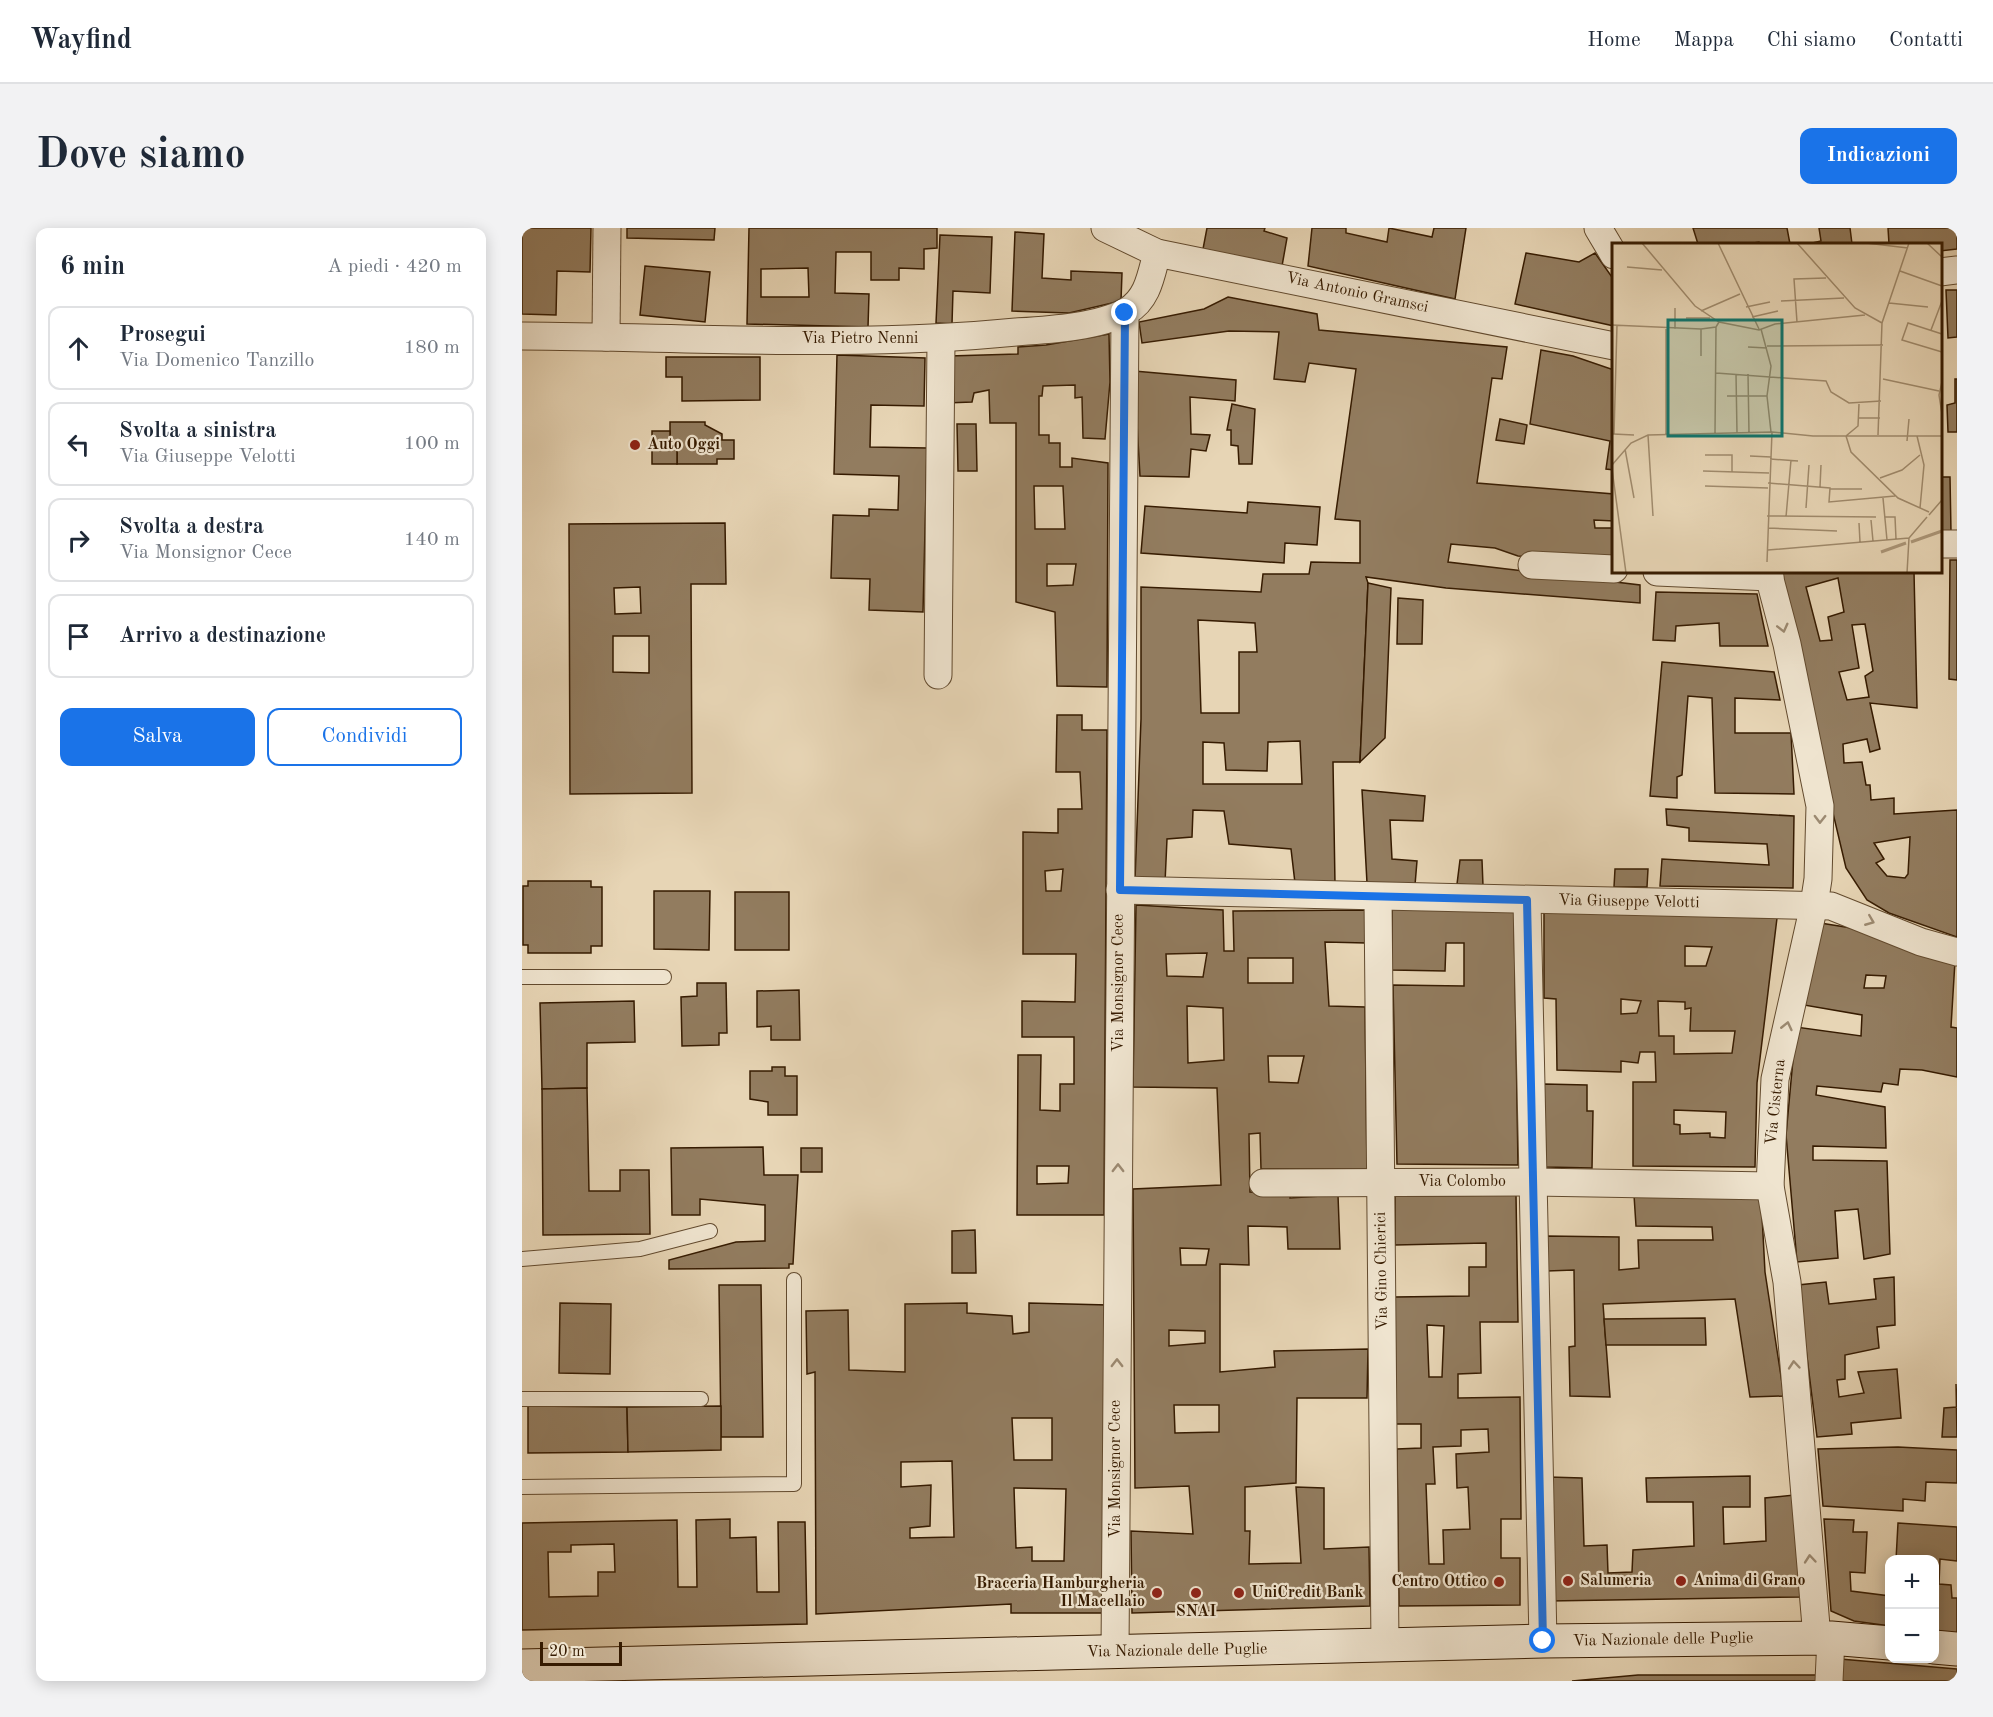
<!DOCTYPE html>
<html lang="it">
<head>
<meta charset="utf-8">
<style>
  :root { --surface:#fff; --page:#f2f2f3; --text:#1f2937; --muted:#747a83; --line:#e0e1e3; --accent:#1a73e8 }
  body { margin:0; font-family:"Old Standard TT",serif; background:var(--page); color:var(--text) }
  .controls { position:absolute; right:18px; bottom:18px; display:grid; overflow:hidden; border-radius:12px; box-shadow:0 3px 15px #0003 }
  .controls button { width:54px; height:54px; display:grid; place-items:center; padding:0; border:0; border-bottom:2px solid var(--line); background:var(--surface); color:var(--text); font:30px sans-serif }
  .scale { position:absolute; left:18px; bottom:15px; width:82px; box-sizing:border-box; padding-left:6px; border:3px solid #361b01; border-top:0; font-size:16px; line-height:21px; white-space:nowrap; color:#361b01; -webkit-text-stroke:4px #efe4cf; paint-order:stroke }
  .stop { position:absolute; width:18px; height:18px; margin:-14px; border:4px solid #1a73e8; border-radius:50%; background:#fff }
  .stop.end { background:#1a73e8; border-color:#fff; box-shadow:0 2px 6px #0008 }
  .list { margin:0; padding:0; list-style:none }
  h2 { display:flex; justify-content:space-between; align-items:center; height:78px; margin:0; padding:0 24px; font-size:26px }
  h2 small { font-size:20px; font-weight:400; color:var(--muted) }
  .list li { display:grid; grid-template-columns:39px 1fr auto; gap:18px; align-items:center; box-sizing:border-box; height:84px; margin:0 12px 12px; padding:0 12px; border:2px solid var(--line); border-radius:12px }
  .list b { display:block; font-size:22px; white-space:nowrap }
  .list p { margin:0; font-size:20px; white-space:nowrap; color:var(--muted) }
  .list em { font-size:20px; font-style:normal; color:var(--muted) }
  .actions { display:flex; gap:12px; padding:18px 24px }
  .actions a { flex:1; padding:14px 0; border:2px solid var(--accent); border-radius:12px; text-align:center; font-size:21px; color:var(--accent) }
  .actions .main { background:var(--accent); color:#fff }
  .icon { flex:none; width:33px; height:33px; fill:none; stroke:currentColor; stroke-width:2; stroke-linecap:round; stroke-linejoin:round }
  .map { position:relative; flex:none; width:1435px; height:1453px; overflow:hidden; border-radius:12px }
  header { display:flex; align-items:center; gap:36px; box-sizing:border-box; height:84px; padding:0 30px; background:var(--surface); border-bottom:2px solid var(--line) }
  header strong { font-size:28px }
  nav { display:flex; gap:33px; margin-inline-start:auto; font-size:21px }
  .intro { display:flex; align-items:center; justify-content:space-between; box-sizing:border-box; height:144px; padding:0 36px }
  h1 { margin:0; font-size:42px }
  .button { padding:15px 27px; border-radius:12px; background:var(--accent); color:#fff; font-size:21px; font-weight:700 }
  main { display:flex; gap:36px; padding:0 36px }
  aside { flex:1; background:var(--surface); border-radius:12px; box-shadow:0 3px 15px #0003 }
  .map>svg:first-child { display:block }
</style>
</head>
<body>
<header>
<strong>Wayfind</strong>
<nav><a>Home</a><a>Mappa</a><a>Chi siamo</a><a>Contatti</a></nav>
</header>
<div class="intro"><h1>Dove siamo</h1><a class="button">Indicazioni</a></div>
<main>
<aside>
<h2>6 min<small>A piedi · 420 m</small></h2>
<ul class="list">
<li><svg class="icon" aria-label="ahead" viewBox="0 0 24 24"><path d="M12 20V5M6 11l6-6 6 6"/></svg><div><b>Prosegui</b><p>Via Domenico Tanzillo</p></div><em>180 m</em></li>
<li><svg class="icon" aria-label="left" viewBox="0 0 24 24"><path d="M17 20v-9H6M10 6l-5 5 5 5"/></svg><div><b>Svolta a sinistra</b><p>Via Giuseppe Velotti</p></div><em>100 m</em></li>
<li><svg class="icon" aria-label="right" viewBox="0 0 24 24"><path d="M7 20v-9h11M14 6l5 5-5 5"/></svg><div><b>Svolta a destra</b><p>Via Monsignor Cece</p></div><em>140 m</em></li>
<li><svg class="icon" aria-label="arrive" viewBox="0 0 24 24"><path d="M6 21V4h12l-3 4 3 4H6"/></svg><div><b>Arrivo a destinazione</b></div></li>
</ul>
<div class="actions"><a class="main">Salva</a><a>Condividi</a></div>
</aside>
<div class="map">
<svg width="1435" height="1453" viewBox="0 0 1435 1453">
  <rect width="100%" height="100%" fill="#e7d5b5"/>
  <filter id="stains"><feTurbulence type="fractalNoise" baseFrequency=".00333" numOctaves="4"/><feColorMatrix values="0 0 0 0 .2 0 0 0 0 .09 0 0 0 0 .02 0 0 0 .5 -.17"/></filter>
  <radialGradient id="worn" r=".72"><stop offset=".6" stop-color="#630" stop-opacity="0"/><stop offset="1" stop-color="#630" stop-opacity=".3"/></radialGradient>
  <g fill="#927c5f" stroke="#361b01" stroke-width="1.5" fill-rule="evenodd">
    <polygon points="0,0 69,0 68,44 35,43 34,87 0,86"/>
    <polygon points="105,0 193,0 192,12 105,10"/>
    <path d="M227,0H415V20L402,21V41L377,40V52H349V24H314L313,65L347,66L346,99L225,96ZM286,40L287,69H239V41Z"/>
    <polygon points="685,0 743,0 742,3 765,10 760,38 681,21"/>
    <polygon points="790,0 824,0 824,5 865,14 867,0 910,9 912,0 944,0 933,71 786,38"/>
    <polygon points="1171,0 1265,0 1268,16 1238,16 1237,14 1225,16 1176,16"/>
    <polygon points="1297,0 1328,0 1330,16 1286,16 1299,13"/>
    <polygon points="1366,0 1435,0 1435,21 1418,23 1418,16 1367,16"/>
    <polygon points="493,4 522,6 520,50 549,52 549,43 600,45 599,73 547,85 490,83"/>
    <polygon points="418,7 470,9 468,65 431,63 430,96 414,95"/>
    <polygon points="1004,25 1057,34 1073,25 1092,52 1092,98 993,76"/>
    <polygon points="123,38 188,44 183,94 118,87"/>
    <polygon points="1424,62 1435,62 1435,109 1426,110"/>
    <path d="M706,69L795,86L797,102L985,119L980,151L970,150L955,255L1092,266V293L1072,292L1073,300H1092V333L996,328L973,320L929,316L926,334L1118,357V375L924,360L844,349L846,355L838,534H811L813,656L773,655L769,621L707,616L702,583L671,582L670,609L645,611L643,655L613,652L619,491V359L739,364L741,346H787L789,334L838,335V293L813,291L834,141L787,135L783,154L752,151L757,104L707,103L620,115L617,94L682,81ZM676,392L733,395L735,424H717V485H679ZM778,513L780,556H681V514L702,515L704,542L745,543L746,514Z"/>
    <path d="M587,106L588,154L583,211L561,210L560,169L553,170V157L521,158L520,168H517V207H527V215H538V239H550V230L586,235L585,459L535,458L533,384L494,374V195H468L467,162L452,165L450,174L424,175L427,128L496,126V119L524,117ZM512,258H541L543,301H513ZM525,336H554L551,357L525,358Z"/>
    <polygon points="1019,122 1051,128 1092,142 1092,242 1084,241 1088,213 1008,196"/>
    <polygon points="315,127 403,130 402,178 349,177 348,219 405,220 401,384 347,382 348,351 309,350 311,287 347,288 347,281 376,282 377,248 312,246"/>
    <polygon points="144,129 238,129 238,172 160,173 160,149 144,149"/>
    <polygon points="612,143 714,152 713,173 668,169 669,206 688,207 684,223 669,221 667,249 618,248"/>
    <polygon points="1433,151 1435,151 1435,204 1426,204 1425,177 1433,175"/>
    <polygon points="710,176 733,181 730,236 717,236 716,218 709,217 709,202 705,202"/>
    <polygon points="978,191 1005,197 1002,216 974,212"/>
    <polygon points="148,194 183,194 183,197 200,206 200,212 212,212 212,231 195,231 195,236 155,236 155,218 148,218"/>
    <polygon points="435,196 454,196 455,243 436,243"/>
    <polygon points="130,203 148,203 148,218 155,218 155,236 130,236"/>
    <polygon points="1418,249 1428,249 1429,304 1418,304"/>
    <polygon points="726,274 798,279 795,317 763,315 762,335 619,325 623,278 725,285"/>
    <path d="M203,295L204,356H169L170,565L48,566L47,296ZM118,359L119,385L93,386L92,360ZM91,408H127V445L91,444Z"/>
    <polygon points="1428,332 1435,332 1435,452 1427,451"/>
    <path d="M1254,344H1392L1395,480L1348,475L1358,521L1348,524L1345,511L1321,516L1322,535L1340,534L1344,557H1348L1349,572L1372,570V586L1435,582V709L1367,685L1345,672L1324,640ZM1316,350L1322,384L1306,389L1310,412L1298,413L1284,359ZM1343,396L1351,443L1343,448L1347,469L1325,472L1317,444L1337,440L1330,397ZM1388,609L1386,646L1383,650L1365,648L1354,635L1362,631L1352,615Z"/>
    <polygon points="846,355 869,360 863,510 838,534"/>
    <polygon points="1134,364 1235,366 1246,418 1198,418 1197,395 1154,398 1153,413 1131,412"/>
    <polygon points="876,370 901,372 900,416 875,416"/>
    <polygon points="1140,434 1252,444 1258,472 1213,470 1213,505 1269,505 1272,566 1193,565 1190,470 1166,468 1160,547 1155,549 1155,570 1128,568"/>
    <path d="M535,487H560V502H585L582,987H495L496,827H519L518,882L538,883V856H552V809H500V773L553,774L554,726H501V604L536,605V581H560L558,544H534ZM541,641L539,663H524L523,643ZM515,938H547L546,955L515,956Z"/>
    <polygon points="840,562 903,568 901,593 868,592 870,631 895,633 893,657 845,655"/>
    <polygon points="1144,581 1272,588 1271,660 1138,658 1140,631 1247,637 1245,616 1167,613 1167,600 1145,597"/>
    <polygon points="938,632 960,632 961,658 935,656"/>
    <polygon points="1093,641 1126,641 1125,659 1092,659"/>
    <polygon points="6,653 69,653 69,659 80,659 80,718 69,718 69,725 6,725 6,717 1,717 1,658 6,658"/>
    <polygon points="132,663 188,663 187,722 132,721"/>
    <rect x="213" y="664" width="54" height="58"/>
    <path d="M614,677L701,682L702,723H712L711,683L845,682L844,715L803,714L807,778L843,779L845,941H739L738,905L727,906L728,964L768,965V970L816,967L818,1021H766L765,999L726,998L727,1037L698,1036V1144L753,1139L752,1123L846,1121L845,1170H775L774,1255L723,1259V1303H728L727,1336L779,1335L774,1259L802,1260V1321L847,1319L848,1378L610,1385L609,1303L671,1306L667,1258L613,1260L611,961L699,957L695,860L611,859ZM685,725L681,749L645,748L644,726ZM726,730H771V755H726ZM665,778L701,780L702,832L666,835ZM746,828H782L776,855L747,854ZM658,1020L687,1021L684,1037H659ZM647,1102L683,1103V1115L647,1118ZM652,1177H697V1204L653,1205Z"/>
    <polygon points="870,681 992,684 996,937 875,936 871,757 942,758 942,715 924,715 923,743 870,742"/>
    <path d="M1022,684L1255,690L1235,855L1233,939L1111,938V854H1134L1133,824H1118L1116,835L1099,833V844L1035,842L1034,771L1022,770ZM1163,718L1190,719L1184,738H1163ZM1099,771L1119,773L1115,785L1099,786ZM1136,773L1163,774V781L1169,780L1168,803H1213L1210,825L1152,826V808H1137ZM1152,882L1204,884L1203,910L1188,909V905L1158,906V897L1152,896Z"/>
    <path d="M1292,694L1342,702L1433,733L1429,799L1435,800V849L1400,842L1378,841L1376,857L1361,855L1359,864L1295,858L1294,867L1363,879L1364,920L1291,918V932L1365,933L1368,1026L1342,1031L1336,981L1313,983L1316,1030L1275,1034L1264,907L1274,799L1339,808L1340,787L1276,776ZM1344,747L1364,748L1362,760H1342Z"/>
    <polygon points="175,755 204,755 205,805 197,805 197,817 160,818 159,769 175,768"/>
    <polygon points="277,762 278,812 249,812 249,798 235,799 235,763"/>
    <polygon points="112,773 113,814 65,815 65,860 20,861 18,775"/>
    <polygon points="250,839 263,839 263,848 275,848 275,887 246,887 246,874 228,871 228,843 250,843"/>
    <polygon points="1022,856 1065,857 1065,883 1071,883 1070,940 1024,939"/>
    <polygon points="65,860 67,963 98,963 98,942 127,942 128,1006 21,1007 20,861"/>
    <polygon points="241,919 242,947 276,947 271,1036 267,1036 267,1040 147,1041 147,1032 214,1014 243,1013 243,977 178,971 178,987 150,987 149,920"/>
    <rect x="279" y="920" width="21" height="24"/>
    <path d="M994,967L996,1094H958L959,1145L936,1146V1170L998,1169L999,1291H979V1330H998V1377L877,1378L875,1221L899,1220V1196H874L873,1069L947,1068V1039H964V1015L873,1017V968ZM905,1097L922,1098L920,1149H907ZM966,1201L967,1224L934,1226L935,1260L946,1259L948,1301L921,1302L922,1336H907L904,1256H913L911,1219L939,1218V1202Z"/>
    <polygon points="1112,967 1239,968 1243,1044 1262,1168 1228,1169 1213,1071 1081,1076 1088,1169 1048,1168 1047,1119 1053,1118 1052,1042 1025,1043 1025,1008 1097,1009 1097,1042 1117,1040 1116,1012 1191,1012 1190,999 1114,998"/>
    <polygon points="453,1002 454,1045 430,1045 430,1003"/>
    <polygon points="1372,1049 1373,1097 1355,1099 1357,1120 1323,1127 1323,1151 1315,1152 1317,1169 1342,1165 1336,1144 1375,1141 1379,1190 1329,1195 1330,1206 1295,1209 1276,1057 1304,1054 1307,1076 1354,1071 1352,1051"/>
    <polygon points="197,1057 239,1057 241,1209 199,1209"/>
    <polygon points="38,1075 89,1076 88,1146 37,1145"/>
    <path d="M445,1075V1085L490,1088L491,1106L507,1104V1075L586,1077L581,1385H489V1376L294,1386L293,1144L285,1146L284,1083L326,1082L327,1142L383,1144V1076ZM490,1190H530V1232H492ZM430,1233L432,1309L388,1310V1300L408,1298L409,1257L379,1259V1234ZM492,1260L544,1261L542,1333H510V1319L494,1320Z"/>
    <polygon points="1183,1090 1184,1117 1084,1117 1082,1091"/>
    <polygon points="1434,1156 1435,1209 1420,1209 1422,1180 1435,1179"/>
    <polygon points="6,1178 105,1179 106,1224 6,1225"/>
    <polygon points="199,1178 199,1222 106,1224 105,1179"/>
    <polygon points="1376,1219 1435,1222 1435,1255 1404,1254 1403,1273 1381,1271 1381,1283 1301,1278 1296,1221"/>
    <polygon points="1228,1248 1228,1279 1201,1279 1202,1316 1244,1313 1243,1270 1272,1267 1279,1369 1027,1373 1027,1249 1060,1250 1062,1318 1085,1317 1086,1345 1110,1344 1111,1322 1172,1318 1171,1274 1125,1274 1124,1250"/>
    <path d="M208,1291V1310L234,1309L235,1364H257L256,1294H283L285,1396L0,1402V1295L155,1292L156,1359H175L174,1292ZM92,1316L93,1344H76V1368L27,1369L26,1324H49V1317Z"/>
    <polygon points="1302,1291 1332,1292 1331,1304 1345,1304 1343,1345 1328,1344 1329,1363 1368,1368 1368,1398 1332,1393 1309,1383"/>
    <polygon points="1376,1295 1435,1299 1435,1333 1418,1331 1417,1356 1429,1357 1430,1370 1435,1370 1435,1405 1412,1403 1412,1332 1374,1332"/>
    <polygon points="1318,1431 1435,1441 1435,1453 1317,1453"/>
    <polygon points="1116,1447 1298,1447 1298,1453 1050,1453"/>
  </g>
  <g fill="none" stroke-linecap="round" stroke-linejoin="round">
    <defs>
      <g id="service">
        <polyline points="0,749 142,749"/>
        <polyline points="0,1031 118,1021 188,1003"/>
        <polyline points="0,1171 179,1171"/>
        <polyline points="0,1259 272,1256 272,1052"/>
      </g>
      <g id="minor">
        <polyline points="583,0 635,25 1092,118"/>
        <polyline points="1076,0 1092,27"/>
        <polyline points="1418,44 1435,42"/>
        <path d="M0,108C164,109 331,120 494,104C525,102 578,99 605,83C626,71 629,47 635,25"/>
        <polyline points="84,109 85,0"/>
        <polyline points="1418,316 1435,316"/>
        <polyline points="1010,337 1092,341"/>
        <polyline points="1135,344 1248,349"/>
        <polyline points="1246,344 1265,416 1298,578 1296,651 1292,677 1253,851 1248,958 1265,1054 1295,1410"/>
        <polyline points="416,447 419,112"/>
        <polyline points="598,662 1309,678 1399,714 1435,724"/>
        <polyline points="856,669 863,1417"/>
        <polyline points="1005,673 1021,1413"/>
        <polyline points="741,955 1011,954 1248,958"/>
        <polyline points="593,1424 603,85"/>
        <polyline points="1307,1453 1309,1410"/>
      </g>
      <g id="secondary">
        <polyline points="1412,1419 1435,1421"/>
        <polyline points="0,1438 1021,1413 1309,1410 1368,1415"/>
      </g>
    </defs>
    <use href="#service" stroke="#624a2e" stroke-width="16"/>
    <use href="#minor" stroke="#624a2e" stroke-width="29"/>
    <use href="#secondary" stroke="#361b01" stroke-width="35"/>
    <use href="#service" stroke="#efe4cf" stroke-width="14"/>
    <use href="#minor" stroke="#efe4cf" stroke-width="27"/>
    <use href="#secondary" stroke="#efe4cf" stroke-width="33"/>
  </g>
  <defs><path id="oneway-chevron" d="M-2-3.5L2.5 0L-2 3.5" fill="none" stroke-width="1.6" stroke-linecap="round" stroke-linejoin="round" transform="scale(1.5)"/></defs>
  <g stroke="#9c8a72">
    <use href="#oneway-chevron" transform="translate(1261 400) rotate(76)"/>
    <use href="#oneway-chevron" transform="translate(1298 591) rotate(91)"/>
    <use href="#oneway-chevron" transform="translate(1348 693) rotate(22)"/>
    <use href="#oneway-chevron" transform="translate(1265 798) rotate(-77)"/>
    <use href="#oneway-chevron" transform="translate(596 940) rotate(-90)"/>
    <use href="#oneway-chevron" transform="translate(595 1135) rotate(-90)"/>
    <use href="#oneway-chevron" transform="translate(1272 1137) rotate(-95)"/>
    <use href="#oneway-chevron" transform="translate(1288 1331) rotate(-95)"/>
  </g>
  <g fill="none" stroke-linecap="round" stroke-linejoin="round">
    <polyline stroke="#1a73e8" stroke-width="8" points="603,85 598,662 1005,672 1021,1413"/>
  </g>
  <g fill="#8f2418" stroke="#efe4cf" stroke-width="2">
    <circle cx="113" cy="217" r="6"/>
    <circle cx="1046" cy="1353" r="6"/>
    <circle cx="1159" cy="1353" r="6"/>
    <circle cx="977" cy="1354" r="6"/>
    <circle cx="635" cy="1365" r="6"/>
    <circle cx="674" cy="1365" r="6"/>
    <circle cx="717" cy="1365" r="6"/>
  </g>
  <g text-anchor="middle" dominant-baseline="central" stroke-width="4.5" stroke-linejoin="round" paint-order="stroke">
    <g font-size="16" fill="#361b01" stroke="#efe4cf">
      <text transform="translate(835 65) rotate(12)">Via Antonio Gramsci</text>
      <text x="338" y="111">Via Pietro Nenni</text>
      <text transform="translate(1107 674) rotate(1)">Via Giuseppe Velotti</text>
      <text transform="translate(597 755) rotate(-90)">Via Monsignor Cece</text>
      <text transform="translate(1254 874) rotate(-84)">Via Cisterna</text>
      <text x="940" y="954">Via Colombo</text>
      <text transform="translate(860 1043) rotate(-91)">Via Gino Chierici</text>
      <text transform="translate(594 1241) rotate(-90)">Via Monsignor Cece</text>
      <text transform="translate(1141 1412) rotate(-1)">Via Nazionale delle Puglie</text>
      <text transform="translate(655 1423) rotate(-1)">Via Nazionale delle Puglie</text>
    </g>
    <g font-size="16" font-weight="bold" fill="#361b01" stroke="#efe4cf" text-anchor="start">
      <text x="125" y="217">Auto Oggi</text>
      <text x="1058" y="1353">Salumeria</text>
      <text x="1171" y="1353">Anima di Grano</text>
      <text x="965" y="1354" text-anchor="end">Centro Ottico</text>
      <text x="623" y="1356" text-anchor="end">Braceria Hamburgheria<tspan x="623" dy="18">Il Macellaio</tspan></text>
      <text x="729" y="1365">UniCredit Bank</text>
      <text x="674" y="1384" text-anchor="middle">SNAI</text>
    </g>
  </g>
  <g transform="translate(1090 15)">
    <rect width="330" height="330" fill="#e7d5b5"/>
    <path fill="none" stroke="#ab9678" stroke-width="3" d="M299,299L330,288M269,309L294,300"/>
    <path fill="none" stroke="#a08b6d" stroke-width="1.5" d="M30,0L83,63L107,79L147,87L163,81L253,72M106,0L147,86M185,0L243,65L270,80M254,0L296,5M315,0L330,14M15,24L50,27M288,28L330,43M169,58L232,55M277,60L316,64M134,64L158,59M89,68L128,51M140,74L166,68M74,75H98M185,79L182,36L214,35M0,82L89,86L104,84L107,79M54,86V191M63,86V65M149,86L159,123L155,153L159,189M319,87L330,58M330,91L296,80L290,97L330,109M155,103L271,102M136,104L155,105M89,113V86M104,130L214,138L219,149L237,160L269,158M124,131L125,190M136,131L137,190M271,136L327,148M330,139L327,152L330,171M115,153H155M247,161L246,183L234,193L239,209L286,255L317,269M247,175H268M103,190L104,84M1,191L22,192M2,191L5,82M36,192L41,273M266,192L270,80L297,0M305,193L312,222L308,265M295,198L297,176M13,206L22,255M93,212H120V229M138,213L159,214M158,216L186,218M0,222L19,200L36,192L160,189L201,193H330M0,226L14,330M91,228L157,230M268,235L290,227L308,212M156,240L218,245L217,259L283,253M93,243L156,245M208,244L209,222M218,246H250M271,255L275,297M194,265L197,222M317,272L330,257M155,273L264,274M174,274L179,217M273,274H283L284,296M259,277L261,298M247,280L248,299M156,285L225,288M156,307L297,295M155,319L160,189M295,330L297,295L315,274"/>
    <path fill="#0f766e" fill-opacity="0.15" stroke="#0f766e" stroke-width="3" d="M56,77H170V193H56Z"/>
    <rect width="330" height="330" fill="none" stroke="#361b01" stroke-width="3"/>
  </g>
  <rect width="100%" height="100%" filter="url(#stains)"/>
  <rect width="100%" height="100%" fill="url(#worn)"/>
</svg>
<div class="controls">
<button>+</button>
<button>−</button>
</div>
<div class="scale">20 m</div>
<div class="stop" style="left:1021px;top:1413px"></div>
<div class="stop end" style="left:603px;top:85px"></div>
</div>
</main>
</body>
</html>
